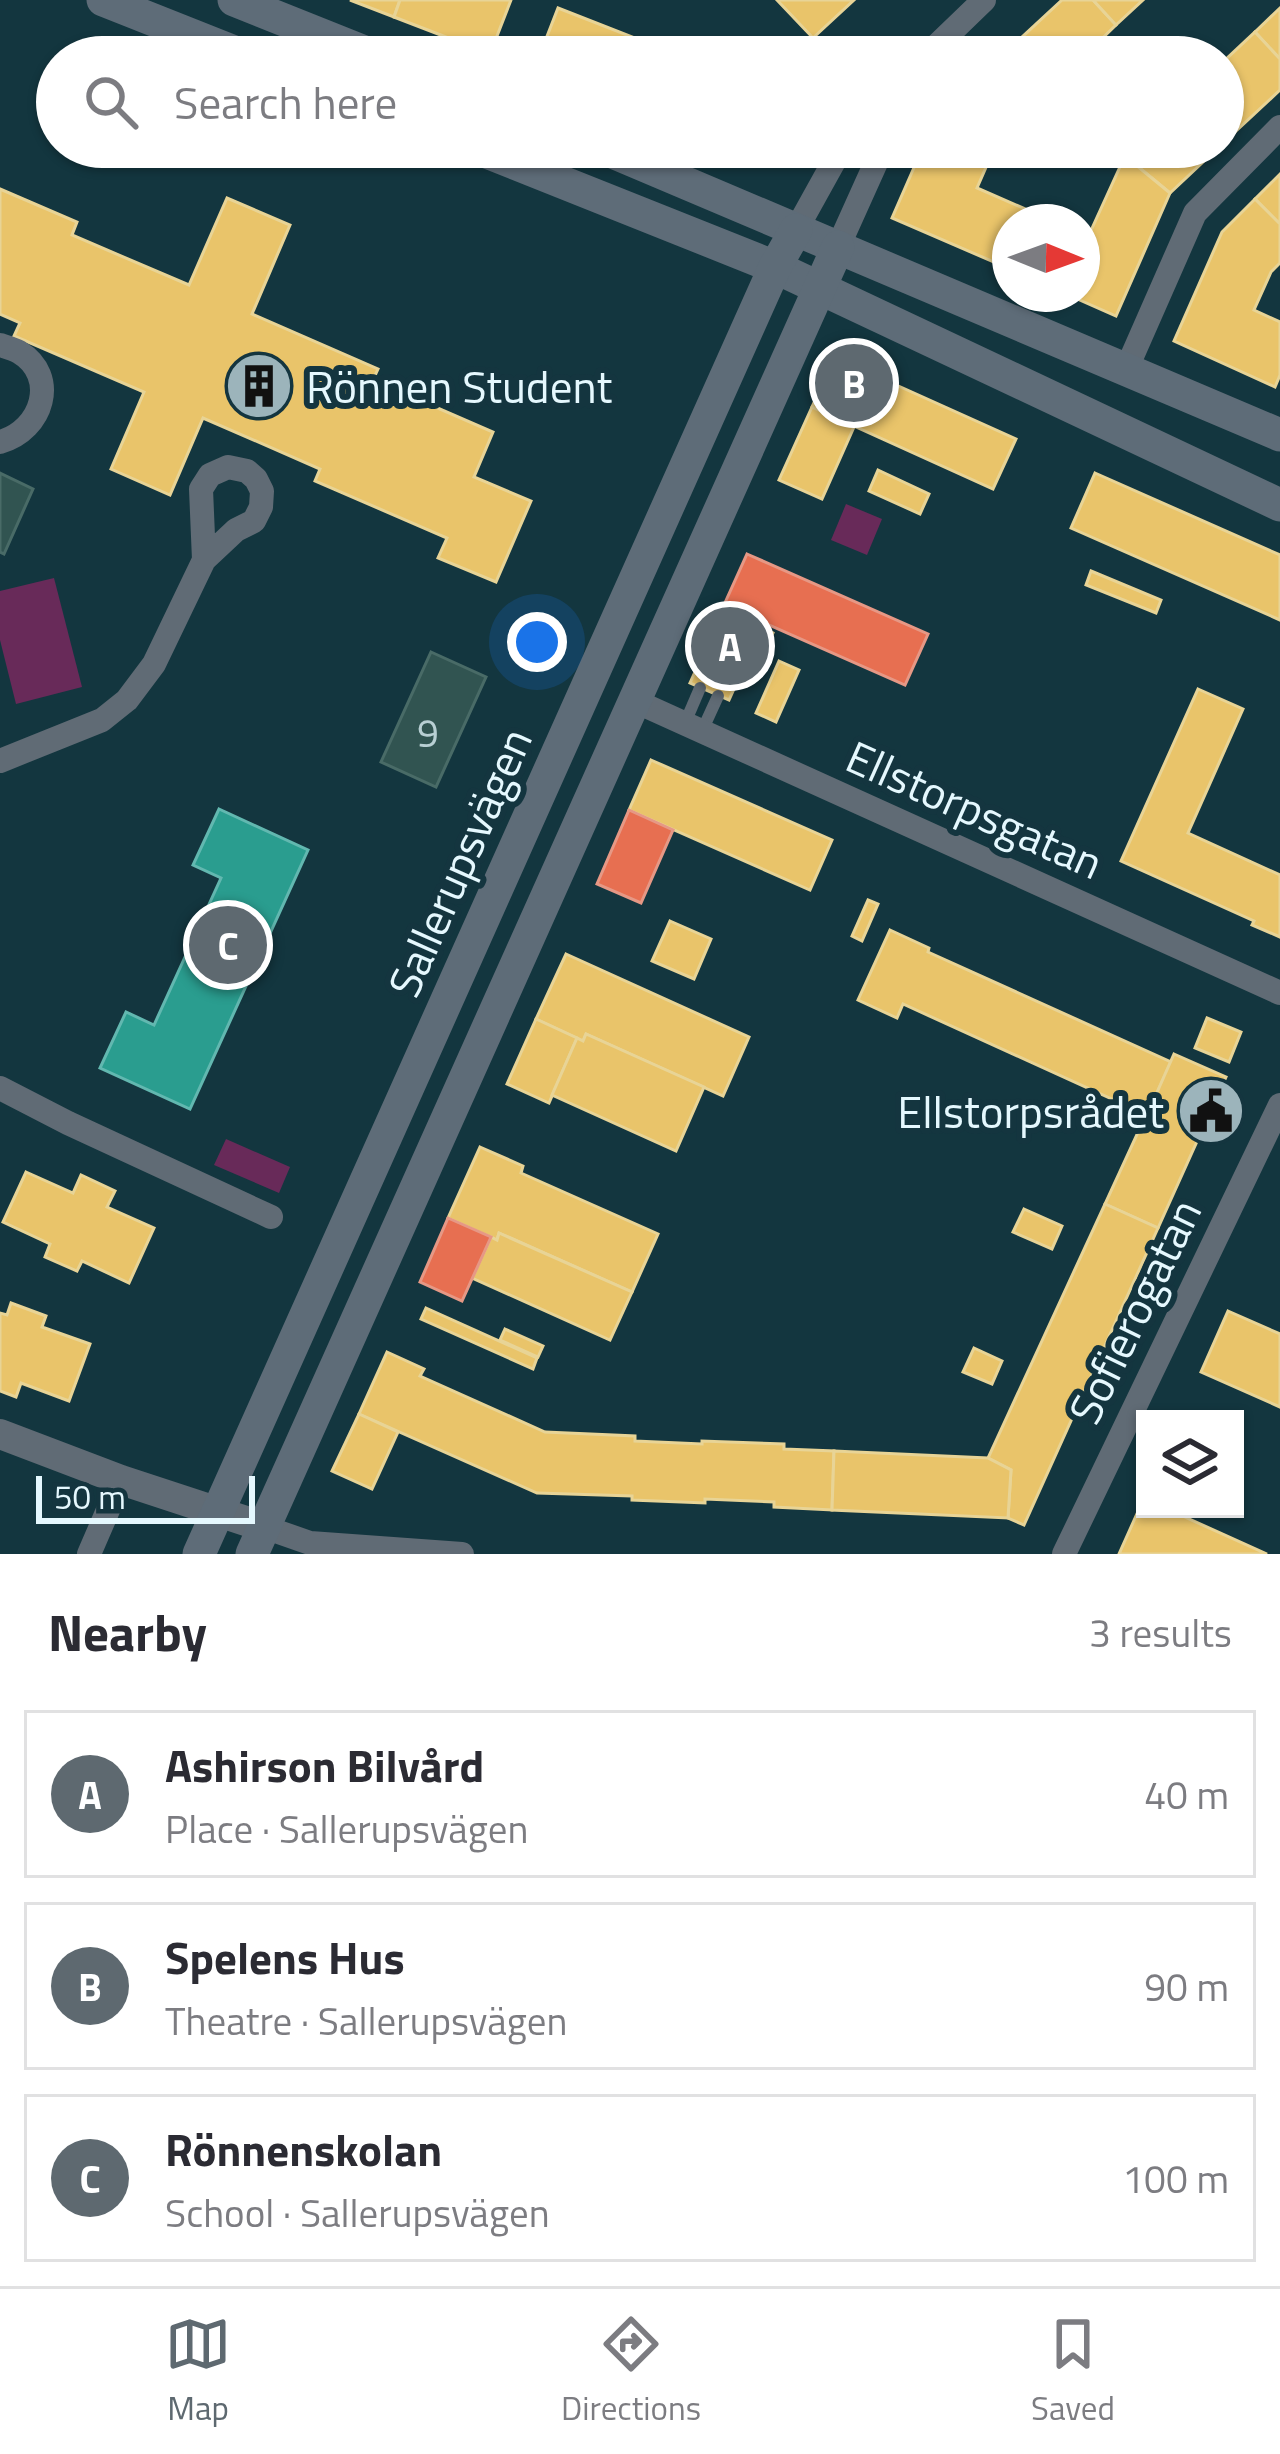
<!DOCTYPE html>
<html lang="en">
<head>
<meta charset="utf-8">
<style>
  :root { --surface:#fff; --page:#f7f7f7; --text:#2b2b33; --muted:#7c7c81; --line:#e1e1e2; --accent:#5e6970 }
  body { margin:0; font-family:"Titillium Web",sans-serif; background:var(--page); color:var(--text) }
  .controls { position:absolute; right:36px; bottom:36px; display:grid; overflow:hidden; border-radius:0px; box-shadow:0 3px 9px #0004 }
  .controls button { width:108px; height:108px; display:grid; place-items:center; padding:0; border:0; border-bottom:3px solid var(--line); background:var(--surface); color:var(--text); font:60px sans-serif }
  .compass { position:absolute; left:992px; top:204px; width:108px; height:108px; border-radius:50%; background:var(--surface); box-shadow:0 3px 9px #0004; rotate:91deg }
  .scale { position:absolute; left:36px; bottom:30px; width:219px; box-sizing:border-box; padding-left:12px; border:6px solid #e5f8fe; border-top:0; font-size:33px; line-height:42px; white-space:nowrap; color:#e5f8fe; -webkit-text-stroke:9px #14353f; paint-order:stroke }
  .you { position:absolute; left:537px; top:642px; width:42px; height:42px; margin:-30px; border:9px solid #fff; border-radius:50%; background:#1a73e8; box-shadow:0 0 0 18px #1a73e833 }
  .badge { display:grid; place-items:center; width:78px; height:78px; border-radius:50%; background:var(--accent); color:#fff; font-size:39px; font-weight:700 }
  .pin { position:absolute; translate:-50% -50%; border:6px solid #fff; box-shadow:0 3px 12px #0006 }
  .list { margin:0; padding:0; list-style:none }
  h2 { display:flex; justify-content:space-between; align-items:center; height:156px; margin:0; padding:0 48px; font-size:51px }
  h2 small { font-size:39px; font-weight:400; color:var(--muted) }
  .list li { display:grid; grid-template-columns:78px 1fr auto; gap:36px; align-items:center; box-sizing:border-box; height:168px; margin:0 24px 24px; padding:0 24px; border:3px solid var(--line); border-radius:0px }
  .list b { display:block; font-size:45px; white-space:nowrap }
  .list p { margin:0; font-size:39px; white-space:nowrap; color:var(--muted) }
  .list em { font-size:39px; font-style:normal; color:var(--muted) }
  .icon { flex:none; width:66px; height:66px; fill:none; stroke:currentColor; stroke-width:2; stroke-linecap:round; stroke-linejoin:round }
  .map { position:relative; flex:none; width:1280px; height:1554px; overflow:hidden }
  .search { position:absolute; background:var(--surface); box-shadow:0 3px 9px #0004; left:36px; right:36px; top:36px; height:132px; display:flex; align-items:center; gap:30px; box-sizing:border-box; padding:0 42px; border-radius:66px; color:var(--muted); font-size:45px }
  .sheet { height:732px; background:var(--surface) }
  nav { display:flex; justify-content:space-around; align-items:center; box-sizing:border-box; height:168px; border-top:3px solid var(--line); background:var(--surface); font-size:33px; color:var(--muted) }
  nav a { display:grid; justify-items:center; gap:6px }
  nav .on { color:var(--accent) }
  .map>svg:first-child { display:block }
</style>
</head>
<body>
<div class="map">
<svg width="1280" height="1554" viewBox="0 0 1280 1554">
  <rect width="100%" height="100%" fill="#13363f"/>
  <g fill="#682a59">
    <polygon points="846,504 882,519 867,555 831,540"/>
    <polygon points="54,578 82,687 16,704 0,640 0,591"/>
    <polygon points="226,1139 290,1167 279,1193 214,1165"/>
  </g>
  <g fill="#e9c46a" stroke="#e8d496" stroke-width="3">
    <polygon points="350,0 400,0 394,17"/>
    <polygon points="400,0 511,0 490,54 394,17"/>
    <polygon points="777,0 854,0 813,38"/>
    <polygon points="1062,0 1093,0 1116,25 1083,57 1015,57 1008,50"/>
    <polygon points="1093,0 1143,0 1116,25"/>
    <polygon points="558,8 658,47 654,57 539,57"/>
    <polygon points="1280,8 1280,59 1255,32"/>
    <polygon points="1255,32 1280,59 1280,90 1235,132 1223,120 1223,62"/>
    <polygon points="923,147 1001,147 991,156 977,188 1037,214 1033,222 1010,222 1010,269 892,218"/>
    <polygon points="1134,147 1219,147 1170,193 1125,156"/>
    <polygon points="1125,156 1170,193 1116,316 1066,294 1082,294 1082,234 1088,237"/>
    <polygon points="1280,174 1280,224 1255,199"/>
    <polygon points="0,189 77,222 72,235 189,285 227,198 290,225 252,314 378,369 373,380 493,432 474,477 531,501 496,582 438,558 447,538 315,481 320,469 203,418 170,495 111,469 144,392 14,336 20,323 0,314"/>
    <polygon points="1255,199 1280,224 1280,263 1271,272 1254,310 1280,322 1280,375 1275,387 1174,341 1222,232"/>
    <polygon points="834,357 1016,439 993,489 812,407"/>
    <polygon points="812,407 854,427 822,499 779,480"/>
    <polygon points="878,470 929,494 920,514 869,491"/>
    <polygon points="1095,473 1280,555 1280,620 1071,528"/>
    <polygon points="1091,571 1161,600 1156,613 1086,585"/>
    <polygon points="723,610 762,627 729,700 690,683"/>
    <polygon points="762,627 773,633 757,670 745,664"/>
    <polygon points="779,661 799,670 776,722 756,713"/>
    <polygon points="1198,689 1243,709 1188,833 1280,875 1280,937 1252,925 1254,921 1121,861"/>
    <polygon points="651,760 832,840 810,890 629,810"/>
    <polygon points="868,900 878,904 862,941 852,936"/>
    <polygon points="670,921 711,939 694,979 652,961"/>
    <polygon points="890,930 929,948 928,952 1171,1062 1147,1115 903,1004 897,1018 858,1000"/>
    <polygon points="566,954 749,1037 723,1096 586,1034 583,1041 536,1019"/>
    <polygon points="1207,1018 1241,1032 1229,1062 1195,1048"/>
    <polygon points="536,1019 577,1038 549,1103 507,1084"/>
    <polygon points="586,1034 704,1087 676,1151 552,1095 577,1038 583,1041"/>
    <polygon points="1174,1054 1226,1077 1158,1228 1105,1204 1139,1130 1143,1132 1150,1116 1147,1115"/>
    <polygon points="480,1147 523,1166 521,1173 658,1234 632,1292 499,1233 497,1240 448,1218"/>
    <polygon points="26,1172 73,1193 81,1175 115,1191 107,1207 154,1228 129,1283 82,1261 77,1271 45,1257 50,1244 3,1222"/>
    <polygon points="1105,1204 1158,1228 1024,1525 1008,1518 1011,1470 988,1458"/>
    <polygon points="1024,1209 1062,1226 1052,1249 1013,1232"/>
    <polygon points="499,1233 632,1292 610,1340 472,1278 491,1237 497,1240"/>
    <polygon points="11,1303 46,1316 42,1327 90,1344 69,1401 21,1383 16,1397 0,1391 0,1313 7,1315"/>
    <polygon points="426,1308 537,1358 533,1369 421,1319"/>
    <polygon points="1228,1311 1280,1334 1280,1407 1201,1372"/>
    <polygon points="505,1329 543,1346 538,1357 500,1340"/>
    <polygon points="974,1348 1002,1361 992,1384 963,1372"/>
    <polygon points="387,1352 424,1369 420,1376 545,1432 635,1436 635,1441 702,1444 702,1441 784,1444 784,1449 834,1451 832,1510 774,1507 774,1502 705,1499 705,1503 632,1500 632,1496 537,1493 359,1414"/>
    <polygon points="359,1414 398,1432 372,1489 332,1471"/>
    <polygon points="834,1451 988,1458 1011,1470 1008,1518 832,1510"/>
    <polygon points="1144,1498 1145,1509 1167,1509 1267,1554 1119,1554"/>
  </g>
  <g fill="#e76f51" stroke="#e69885" stroke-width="3">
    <polygon points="747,554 928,634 905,685 724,605"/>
    <polygon points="629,810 673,830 641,903 597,884"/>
    <polygon points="448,1218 491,1237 462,1301 420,1282"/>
  </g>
  <polygon fill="#2a9d8f" stroke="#62b8b0" stroke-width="3" points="219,809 308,850 190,1109 100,1068 126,1012 154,1025 221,878 193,865"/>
  <g fill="#315451" stroke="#496b67" stroke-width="3">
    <polygon points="0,473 33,489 4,554 0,552"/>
    <polygon points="431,652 486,677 436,787 381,762"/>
  </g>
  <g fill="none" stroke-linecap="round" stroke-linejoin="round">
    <g stroke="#606b75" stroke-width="12">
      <polyline points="685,723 700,688"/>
      <polyline points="702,731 718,696"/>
    </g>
    <g stroke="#606b75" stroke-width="24">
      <polyline points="925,57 984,0"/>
      <polyline points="796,230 842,147"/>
      <polyline points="838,247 883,147"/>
      <path d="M0,345C6,347 13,349 19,352C59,376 43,430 0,442"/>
      <polyline points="1126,370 1195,213 1280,127"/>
      <polyline points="635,701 1280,993"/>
      <polyline points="0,761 102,720 127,700 154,664 204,560 236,530 254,521 261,507 262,491 256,479 247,471 228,467 210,475 201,489 204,560"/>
      <polyline points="0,1088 68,1123 271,1217"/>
      <polyline points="264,1527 310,1543 462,1554"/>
      <polyline points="89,1554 121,1480"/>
      <polyline points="1064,1554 1280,1105"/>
    </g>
    <polyline stroke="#606b75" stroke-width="30" points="0,1434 121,1480 264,1527"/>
    <g stroke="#5e6c78" stroke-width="33">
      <polyline points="103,0 247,57"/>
      <polyline points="234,0 377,57"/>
      <polyline points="474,147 775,267 1280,505"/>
      <polyline points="601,147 1280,435"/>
      <polyline points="199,1554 775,267 796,230"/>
      <polyline points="252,1554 838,247"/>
    </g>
  </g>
  <defs>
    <symbol id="building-disc" viewBox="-11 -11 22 22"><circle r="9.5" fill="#9cb4bb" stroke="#14353f"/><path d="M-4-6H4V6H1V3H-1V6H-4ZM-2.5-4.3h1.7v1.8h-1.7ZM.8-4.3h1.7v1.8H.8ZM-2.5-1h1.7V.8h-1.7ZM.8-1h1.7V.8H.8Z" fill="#111"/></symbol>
    <symbol id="civic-disc" viewBox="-11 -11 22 22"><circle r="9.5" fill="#9cb4bb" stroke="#14353f"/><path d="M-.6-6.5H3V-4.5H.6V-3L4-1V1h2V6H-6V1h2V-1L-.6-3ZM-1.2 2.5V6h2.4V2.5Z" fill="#111"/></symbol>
  </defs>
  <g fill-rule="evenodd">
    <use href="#building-disc" x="221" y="348" width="76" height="76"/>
    <use href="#civic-disc" x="1173" y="1073" width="76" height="76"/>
  </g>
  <g text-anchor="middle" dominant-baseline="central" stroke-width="12" stroke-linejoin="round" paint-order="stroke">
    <g font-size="39" fill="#b8cfd3">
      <text x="428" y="732">9</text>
    </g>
    <g font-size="45" fill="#e5f8fe" stroke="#14353f" text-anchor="start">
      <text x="306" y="386">Rönnen Student</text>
      <text x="1164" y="1111" text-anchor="end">Ellstorpsrådet</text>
    </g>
    <g font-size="45" fill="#e5f8fe" stroke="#14353f">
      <text transform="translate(975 809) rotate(24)">Ellstorpsgatan</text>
      <text transform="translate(459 862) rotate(-66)">Sallerupsvägen</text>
      <text transform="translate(1134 1311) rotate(-64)">Sofierogatan</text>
    </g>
  </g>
</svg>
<div class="controls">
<button><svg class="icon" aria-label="layers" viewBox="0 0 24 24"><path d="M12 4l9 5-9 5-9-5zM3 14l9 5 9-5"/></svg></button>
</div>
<svg class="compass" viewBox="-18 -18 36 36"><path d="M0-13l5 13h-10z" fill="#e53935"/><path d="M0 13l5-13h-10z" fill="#7c7c81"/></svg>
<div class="scale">50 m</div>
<div class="you"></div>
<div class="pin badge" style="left:730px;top:646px">A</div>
<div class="pin badge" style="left:854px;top:383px">B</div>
<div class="pin badge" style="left:228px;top:945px">C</div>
<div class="search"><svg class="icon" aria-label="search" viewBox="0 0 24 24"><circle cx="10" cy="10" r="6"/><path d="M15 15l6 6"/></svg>Search here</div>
</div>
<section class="sheet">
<h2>Nearby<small>3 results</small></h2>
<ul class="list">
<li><span class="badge">A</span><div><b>Ashirson Bilvård</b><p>Place · Sallerupsvägen</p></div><em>40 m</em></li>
<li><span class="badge">B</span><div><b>Spelens Hus</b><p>Theatre · Sallerupsvägen</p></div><em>90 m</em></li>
<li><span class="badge">C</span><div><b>Rönnenskolan</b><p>School · Sallerupsvägen</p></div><em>100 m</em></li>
</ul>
</section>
<nav>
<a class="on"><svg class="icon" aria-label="map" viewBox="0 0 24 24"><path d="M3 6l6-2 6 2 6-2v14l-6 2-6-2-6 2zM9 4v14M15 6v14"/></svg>Map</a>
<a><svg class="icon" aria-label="directions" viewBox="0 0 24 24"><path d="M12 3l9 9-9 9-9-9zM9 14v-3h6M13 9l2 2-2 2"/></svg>Directions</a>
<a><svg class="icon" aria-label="saved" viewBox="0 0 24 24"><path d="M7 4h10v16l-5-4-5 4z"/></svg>Saved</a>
</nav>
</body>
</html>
